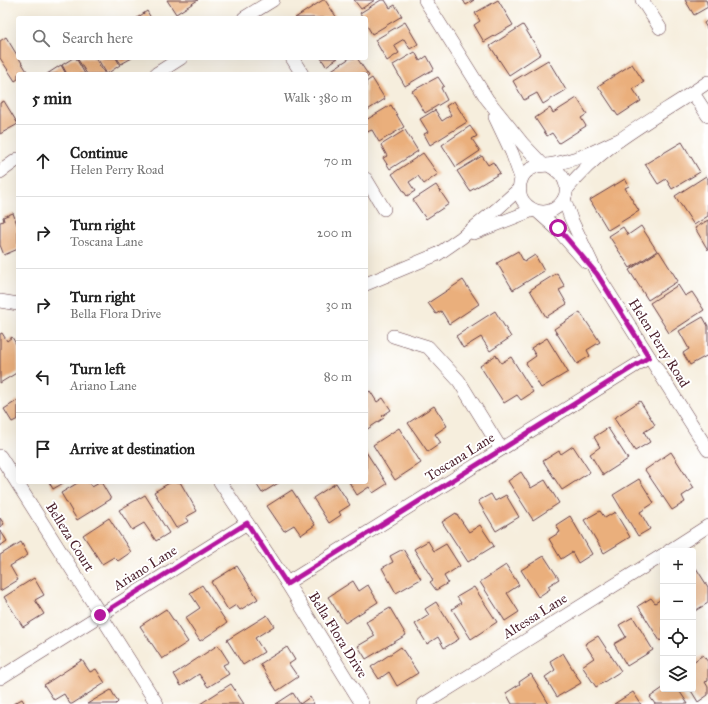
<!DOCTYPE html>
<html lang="en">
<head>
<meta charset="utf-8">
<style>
  :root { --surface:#fff; --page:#f6f6f6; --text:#222; --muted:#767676; --line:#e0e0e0 }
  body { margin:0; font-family:"IM FELL Great Primer",serif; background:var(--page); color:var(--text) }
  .controls { position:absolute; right:12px; bottom:12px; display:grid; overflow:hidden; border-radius:4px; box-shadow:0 4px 16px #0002 }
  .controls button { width:36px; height:36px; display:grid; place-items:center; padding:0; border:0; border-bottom:1px solid var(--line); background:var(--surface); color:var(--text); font:20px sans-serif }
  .stop { position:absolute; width:12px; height:12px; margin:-9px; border:3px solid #b5179e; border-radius:50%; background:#fff }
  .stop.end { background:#b5179e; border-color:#fff; box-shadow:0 1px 4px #0008 }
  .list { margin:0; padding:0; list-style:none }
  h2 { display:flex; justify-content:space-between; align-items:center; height:52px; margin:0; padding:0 16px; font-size:17px }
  h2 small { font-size:13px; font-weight:400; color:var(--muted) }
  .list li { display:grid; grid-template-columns:26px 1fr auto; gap:12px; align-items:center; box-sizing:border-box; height:72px; padding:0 16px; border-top:1px solid var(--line) }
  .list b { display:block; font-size:15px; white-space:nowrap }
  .list p { margin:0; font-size:13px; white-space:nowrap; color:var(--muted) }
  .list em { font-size:13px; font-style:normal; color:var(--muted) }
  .icon { flex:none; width:22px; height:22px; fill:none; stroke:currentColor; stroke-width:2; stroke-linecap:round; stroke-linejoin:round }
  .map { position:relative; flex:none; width:708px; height:704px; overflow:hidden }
  .search { position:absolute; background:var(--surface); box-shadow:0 4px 16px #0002; left:16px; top:16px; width:352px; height:44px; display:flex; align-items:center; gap:10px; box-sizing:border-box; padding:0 14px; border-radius:4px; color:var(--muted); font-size:15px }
  .panel { position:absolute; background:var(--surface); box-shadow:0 4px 16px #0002; left:16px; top:72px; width:352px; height:412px; border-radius:4px }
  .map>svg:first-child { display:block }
</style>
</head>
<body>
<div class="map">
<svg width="708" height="704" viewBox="0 0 708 704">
  <rect width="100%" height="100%" fill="#fff"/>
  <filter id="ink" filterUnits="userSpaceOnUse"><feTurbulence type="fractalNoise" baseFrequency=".025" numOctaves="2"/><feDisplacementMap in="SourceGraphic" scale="8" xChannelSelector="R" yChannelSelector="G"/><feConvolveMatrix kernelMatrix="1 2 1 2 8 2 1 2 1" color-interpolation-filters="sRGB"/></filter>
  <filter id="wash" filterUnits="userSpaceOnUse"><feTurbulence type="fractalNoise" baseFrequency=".012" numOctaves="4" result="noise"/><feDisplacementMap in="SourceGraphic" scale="16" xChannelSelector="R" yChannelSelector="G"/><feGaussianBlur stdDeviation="0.9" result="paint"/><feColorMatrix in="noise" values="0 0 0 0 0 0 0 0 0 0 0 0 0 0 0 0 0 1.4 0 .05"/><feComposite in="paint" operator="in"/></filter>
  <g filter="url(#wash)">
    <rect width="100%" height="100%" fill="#f6eedd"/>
    <g id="blocks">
      <g fill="#eaaf7b">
        <polygon points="167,0 198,0 176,14"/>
        <polygon points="323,0 325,0 337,18 295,18"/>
        <polygon points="354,0 375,0 361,9"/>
        <polygon points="381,0 385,0 390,8 395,5 402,16 372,34 366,24 366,18 363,18 360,13"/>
        <polygon points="463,0 474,0 466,5"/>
        <polygon points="498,0 513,25 484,42 474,25 480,21 475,13"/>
        <polygon points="685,0 706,0 708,7 694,15"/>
        <polygon points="147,11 151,18 137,18"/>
        <polygon points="708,20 708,30 704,23"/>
        <polygon points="405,22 418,44 410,49 404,39 394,45 399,53 387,61 375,40"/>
        <polygon points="523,25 541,54 509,75 490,46"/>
        <polygon points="6,37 28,73 18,74 18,79 15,81 0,58 0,41"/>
        <polygon points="415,52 420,61 427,56 434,69 405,86 393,65"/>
        <polygon points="73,58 76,58 85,74 67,74 62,65"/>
        <polygon points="77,58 95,58 105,74 87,74"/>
        <polygon points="97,58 116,58 120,65 107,74"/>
        <polygon points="117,58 132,58 121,64"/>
        <polygon points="321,58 338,58 326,66"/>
        <polygon points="350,58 357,58 369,76 366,78 366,74 332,74 330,71"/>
        <polygon points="548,60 566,90 543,104 537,93 524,100 513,81"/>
        <polygon points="632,64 644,82 633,89 641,101 618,116 598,86"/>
        <polygon points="61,65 66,74 47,74"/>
        <polygon points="438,77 444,86 441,88 447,100 425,113 412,91"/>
        <polygon points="372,78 385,99 366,111 366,82"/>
        <polygon points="577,98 587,114 581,118 586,126 559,143 552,133 547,136 535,118 550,108 553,113"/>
        <polygon points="4,101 18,124 0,134 0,103"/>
        <polygon points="454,101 467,122 430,145 424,134 428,132 420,119 435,110 442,121 451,115 446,106"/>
        <polygon points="391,105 404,127 379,142 372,130 367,132 366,130 366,120"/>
        <polygon points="470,126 477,136 472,139 480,151 456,167 442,145"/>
        <polygon points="405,130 418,151 390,169 383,158 387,156 381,145"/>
        <polygon points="682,142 700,172 672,189 666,179 658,184 645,164"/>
        <polygon points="423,153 438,174 424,184 418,176 409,182 415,191 407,196 392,174"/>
        <polygon points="482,156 488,165 493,162 500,173 470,191 457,171"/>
        <polygon points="706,176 708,179 708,216 694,225 675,196"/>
        <polygon points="625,179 629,186 625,188 639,211 608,230 590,200"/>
        <polygon points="436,185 449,204 426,219 413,200"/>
        <polygon points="13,213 18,227 18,249 4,255 0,245 0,222 4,221 3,217"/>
        <polygon points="708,220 708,250 695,228"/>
        <polygon points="641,226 657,251 630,268 609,236 623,227 628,235"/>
        <polygon points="518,251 524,262 535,255 544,271 513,290 497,263"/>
        <polygon points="659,251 678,281 648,300 629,270"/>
        <polygon points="557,273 565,287 559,290 567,304 546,317 530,290"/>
        <polygon points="463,280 479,304 449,324 441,311 436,314 428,303"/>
        <polygon points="678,285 685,296 692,292 704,310 669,333 650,303"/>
        <polygon points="495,311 511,337 490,351 481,337 463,348 456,336"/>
        <polygon points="580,312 600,342 587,350 590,356 577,364 554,329"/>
        <polygon points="703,317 708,326 708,355 690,365 683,353 689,349 679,331"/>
        <polygon points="2,333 7,341 12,337 18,347 18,372 0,383 0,334"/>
        <polygon points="547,338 568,372 541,388 526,363 536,356 531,348"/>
        <polygon points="496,355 501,363 511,357 533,392 521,400 517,395 504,403 480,366"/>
        <polygon points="370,391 377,402 383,398 391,410 382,416 384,418 366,430 366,394"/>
        <polygon points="18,400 18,419 12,422 4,409"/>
        <polygon points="640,401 655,425 644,432 650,442 635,451 614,418"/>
        <polygon points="434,406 447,426 435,434 441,443 428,452 408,423"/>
        <polygon points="399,428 421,463 395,480 373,445"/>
        <polygon points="608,428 628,459 603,475 590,454 600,447 594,437"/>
        <polygon points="573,446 590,472 562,490 543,461 559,451 561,454"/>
        <polygon points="366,452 387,484 373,493 369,487 357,495 349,482 366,482"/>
        <polygon points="671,452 694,488 682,496 685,502 672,510 645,470"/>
        <polygon points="521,472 531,488 545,480 559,503 533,520 508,481"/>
        <polygon points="639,479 654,503 640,512 650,529 638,536 613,495"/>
        <polygon points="49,482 65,482 53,489"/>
        <polygon points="79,482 88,482 92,487 101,482 111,499 77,520 61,493"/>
        <polygon points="171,482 180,482 197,511 186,517 189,521 176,528 154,492"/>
        <polygon points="255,482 280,482 262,493"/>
        <polygon points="336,483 350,505 339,512 341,515 329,523 313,498"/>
        <polygon points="292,490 315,525 301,535 294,525 284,531 267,506"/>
        <polygon points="491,494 495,501 506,495 519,517 496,531 478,501"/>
        <polygon points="145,495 169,533 156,541 144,523 132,530 119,510"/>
        <polygon points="600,511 605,518 615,512 630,537 604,553 584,520"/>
        <polygon points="456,513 469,532 480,525 494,546 468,562 442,522"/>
        <polygon points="570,516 592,554 578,563 572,552 561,559 549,539 560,532 556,525"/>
        <polygon points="0,518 4,524 0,527"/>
        <polygon points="109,518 131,552 118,561 114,557 102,564 83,535"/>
        <polygon points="0,530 7,541 0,546"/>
        <polygon points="428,541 434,551 446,544 460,566 444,576 448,583 436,590 430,582 433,580 414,549"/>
        <polygon points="21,542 28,555 10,566 18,580 0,591 0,555"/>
        <polygon points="403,549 421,579 396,593 382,568 393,562 390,556"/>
        <polygon points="544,556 559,579 548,586 550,589 538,597 521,570"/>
        <polygon points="506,565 519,585 507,593 519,612 505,621 480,582"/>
        <polygon points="237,566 258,599 240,610 236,605 228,610 211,582"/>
        <polygon points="696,568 708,587 708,603 693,612 693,571"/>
        <polygon points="34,578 44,595 35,600 44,614 23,627 4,597"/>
        <polygon points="353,581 359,591 368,585 378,602 345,623 328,597"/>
        <polygon points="202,585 227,623 200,641 185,618 200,608 190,593"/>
        <polygon points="474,587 497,622 471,639 452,609 461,603 457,597"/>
        <polygon points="651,598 655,603 663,598 663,638 660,641 638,606"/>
        <polygon points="436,602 459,639 444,648 438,637 427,644 415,624 429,615 425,609"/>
        <polygon points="390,608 406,635 366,659 358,646 375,636 366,622"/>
        <polygon points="166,609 188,642 162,659 140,626"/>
        <polygon points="267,615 274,626 255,638 264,652 243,665 227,640"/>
        <polygon points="633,617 653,650 627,666 614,644 626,637 619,625"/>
        <polygon points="598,636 621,671 596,687 582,666 594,658 585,644"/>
        <polygon points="218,645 229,662 223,665 229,674 208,687 199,674 181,686 174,674"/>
        <polygon points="287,647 295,660 289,664 298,677 277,691 260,664"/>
        <polygon points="401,647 418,673 397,686 389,672 379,679 371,667"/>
        <polygon points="563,653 581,683 557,697 545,677 555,670 550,661"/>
        <polygon points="703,655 708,662 708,681 705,682 708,687 708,695 698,702 690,689 693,689 693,662"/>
        <polygon points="82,660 90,672 96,669 105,683 72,704 70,704 64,694 54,700 44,685"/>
        <polygon points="531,674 549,704 512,704 506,693 520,684 519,682"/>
        <polygon points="231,684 244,704 200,704"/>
        <polygon points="663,688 678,689 688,704 655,704 650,697"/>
        <polygon points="111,690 118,702 116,704 87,704"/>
        <polygon points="633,692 641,704 614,704"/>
        <polygon points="293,693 300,704 310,697 314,704 276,704"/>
        <polygon points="22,699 25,704 13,704"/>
      </g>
    </g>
  </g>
  <g filter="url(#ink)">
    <use href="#blocks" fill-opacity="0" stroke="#643e46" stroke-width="1"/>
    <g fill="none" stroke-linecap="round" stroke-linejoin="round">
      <defs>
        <g id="minor">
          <polyline points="425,0 487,99 523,144 543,165"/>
          <polyline points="642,0 660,28"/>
          <polyline points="244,18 273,0"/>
          <polyline points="292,58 302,74"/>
          <polyline points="156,74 181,58"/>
          <polyline points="693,93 708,116"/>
          <polyline points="495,117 512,153 521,178"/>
          <path d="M548,165C591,187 548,233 523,201C519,195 518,185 522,178C524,172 530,169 535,167C539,165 543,166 547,165C558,164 570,160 580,157C593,153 606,145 619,140"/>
          <polyline points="0,172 18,159"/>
          <polyline points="366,179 384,209"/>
          <path d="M567,189C603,142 660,116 708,82"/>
          <polyline points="564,199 571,219 597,274 708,450"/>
          <polyline points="538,212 557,229 586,262"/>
          <polyline points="474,233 533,210"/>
          <polyline points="366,284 438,254 461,238 497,209 519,189"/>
          <polyline points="0,301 18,304"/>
          <polyline points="393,336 428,347 459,381 501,449"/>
          <polyline points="0,456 157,704"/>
          <polyline points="220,482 287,583 362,704"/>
          <polyline points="669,551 708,526"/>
          <polyline points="287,583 649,357"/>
          <polyline points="0,678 247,523"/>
          <polyline points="424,704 663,555"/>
        </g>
      </defs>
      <use href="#minor" stroke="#643e46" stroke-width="14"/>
      <use href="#minor" stroke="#fff" stroke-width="13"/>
    </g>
  </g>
  <g fill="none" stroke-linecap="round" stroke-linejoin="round" filter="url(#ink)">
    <polyline stroke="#b5179e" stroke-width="5" points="100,615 247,523 287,584 649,357 597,274 558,228"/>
  </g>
  <g text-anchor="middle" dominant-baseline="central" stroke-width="4" stroke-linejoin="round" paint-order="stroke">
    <g font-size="14" fill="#4a1f2b" stroke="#fff">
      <text transform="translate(659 343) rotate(58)">Helen Perry Road</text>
      <text transform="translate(460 457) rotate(-32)">Toscana Lane</text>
      <text transform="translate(70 537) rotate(58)">Belleza Court</text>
      <text transform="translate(145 568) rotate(-32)">Ariano Lane</text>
      <text transform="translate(535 616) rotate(-32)">Altessa Lane</text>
      <text transform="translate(338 635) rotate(58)">Bella Flora Drive</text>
    </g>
  </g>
</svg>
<div class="controls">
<button>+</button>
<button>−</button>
<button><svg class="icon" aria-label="locate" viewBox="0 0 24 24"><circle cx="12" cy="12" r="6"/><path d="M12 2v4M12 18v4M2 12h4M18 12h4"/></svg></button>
<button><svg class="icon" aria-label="layers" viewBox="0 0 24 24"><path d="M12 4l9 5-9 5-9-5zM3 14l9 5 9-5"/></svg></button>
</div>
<div class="stop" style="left:558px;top:228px"></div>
<div class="stop end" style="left:100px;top:615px"></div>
<div class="search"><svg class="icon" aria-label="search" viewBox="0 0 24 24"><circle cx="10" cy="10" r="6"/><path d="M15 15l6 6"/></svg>Search here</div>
<section class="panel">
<h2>5 min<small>Walk · 380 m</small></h2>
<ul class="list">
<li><svg class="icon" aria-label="ahead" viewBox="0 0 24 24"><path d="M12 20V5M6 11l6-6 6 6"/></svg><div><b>Continue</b><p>Helen Perry Road</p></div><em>70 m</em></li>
<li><svg class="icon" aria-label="right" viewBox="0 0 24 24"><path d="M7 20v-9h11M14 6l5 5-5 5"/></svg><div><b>Turn right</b><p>Toscana Lane</p></div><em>200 m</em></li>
<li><svg class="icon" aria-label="right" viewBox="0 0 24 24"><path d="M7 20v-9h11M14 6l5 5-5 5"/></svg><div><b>Turn right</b><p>Bella Flora Drive</p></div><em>30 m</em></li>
<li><svg class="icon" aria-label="left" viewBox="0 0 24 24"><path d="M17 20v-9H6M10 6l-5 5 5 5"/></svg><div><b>Turn left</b><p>Ariano Lane</p></div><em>80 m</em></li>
<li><svg class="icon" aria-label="arrive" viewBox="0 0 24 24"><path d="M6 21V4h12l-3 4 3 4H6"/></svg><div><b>Arrive at destination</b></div></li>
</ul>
</section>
</div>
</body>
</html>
